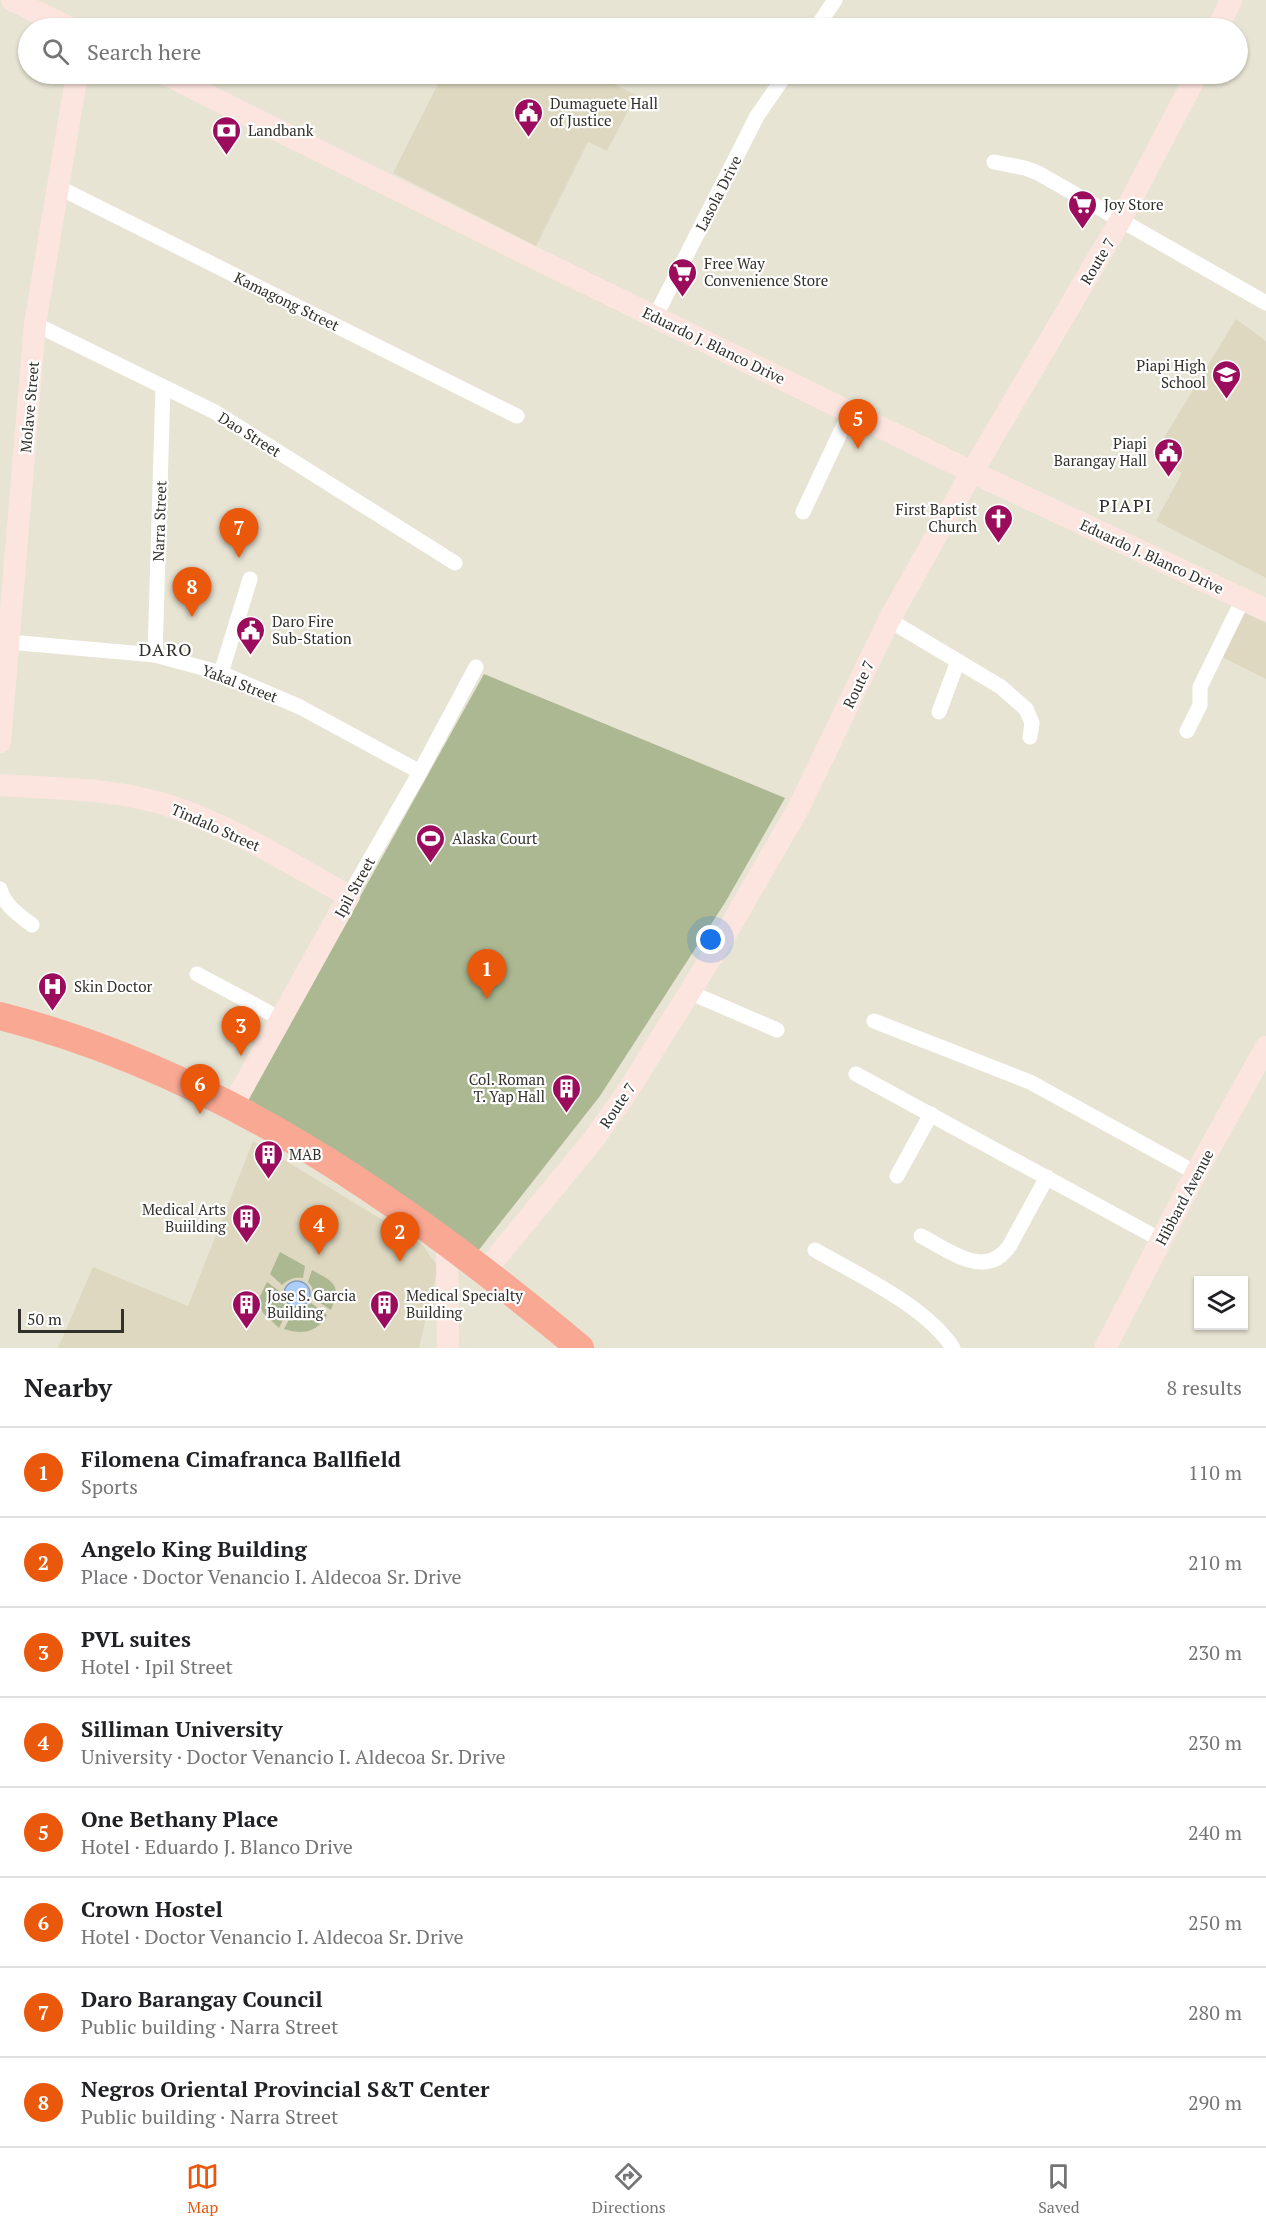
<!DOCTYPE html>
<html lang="en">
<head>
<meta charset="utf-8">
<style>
  :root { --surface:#fff; --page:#f2f2f2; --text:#202124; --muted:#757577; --line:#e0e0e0; --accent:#ea580c }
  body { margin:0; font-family:"PT Serif",serif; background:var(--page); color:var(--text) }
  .controls { position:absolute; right:18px; bottom:18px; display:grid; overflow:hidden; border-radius:0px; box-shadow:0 2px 4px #0004 }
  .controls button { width:54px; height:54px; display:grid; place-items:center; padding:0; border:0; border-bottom:2px solid var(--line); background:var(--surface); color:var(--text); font:30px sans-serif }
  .scale { position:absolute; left:18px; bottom:15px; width:106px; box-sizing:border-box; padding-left:6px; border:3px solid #32302a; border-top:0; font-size:16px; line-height:21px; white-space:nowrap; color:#32302a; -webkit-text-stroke:4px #fff; paint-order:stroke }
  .you { position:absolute; left:711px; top:940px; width:21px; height:21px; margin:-15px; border:4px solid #fff; border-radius:50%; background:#1a73e8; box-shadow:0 0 0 9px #1a73e833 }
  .badge { display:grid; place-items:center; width:39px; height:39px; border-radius:50%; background:var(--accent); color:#fff; font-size:20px; font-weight:700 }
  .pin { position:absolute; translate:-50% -50px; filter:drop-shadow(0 2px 3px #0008) }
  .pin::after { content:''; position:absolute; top:32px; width:21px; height:18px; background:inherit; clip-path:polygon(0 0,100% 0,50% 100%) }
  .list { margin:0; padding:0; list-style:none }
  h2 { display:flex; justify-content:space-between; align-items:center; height:78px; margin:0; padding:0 24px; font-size:26px }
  h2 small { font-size:20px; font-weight:400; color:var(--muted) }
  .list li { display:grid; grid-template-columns:39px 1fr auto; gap:18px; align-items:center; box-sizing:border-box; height:90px; padding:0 24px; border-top:2px solid var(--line) }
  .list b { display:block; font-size:22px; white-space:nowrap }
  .list p { margin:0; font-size:20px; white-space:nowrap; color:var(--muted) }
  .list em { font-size:20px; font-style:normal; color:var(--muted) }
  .icon { flex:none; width:33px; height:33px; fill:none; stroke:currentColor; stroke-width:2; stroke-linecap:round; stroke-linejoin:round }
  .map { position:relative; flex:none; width:1266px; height:1348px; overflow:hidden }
  .search { position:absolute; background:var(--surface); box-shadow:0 2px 4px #0004; left:18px; right:18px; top:18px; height:66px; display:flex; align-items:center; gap:15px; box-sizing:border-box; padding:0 21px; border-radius:33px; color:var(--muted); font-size:22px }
  .sheet { height:798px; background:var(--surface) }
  nav { display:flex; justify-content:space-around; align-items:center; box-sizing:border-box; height:84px; border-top:2px solid var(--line); background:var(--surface); font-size:16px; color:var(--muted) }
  nav a { display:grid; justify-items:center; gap:3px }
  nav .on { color:var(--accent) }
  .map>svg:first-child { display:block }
</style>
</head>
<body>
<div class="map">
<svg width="1266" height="1348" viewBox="0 0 1266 1348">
  <rect width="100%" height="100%" fill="#e8e4d4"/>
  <g fill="#ded8c1">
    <polygon points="443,74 594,74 636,95 607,151 588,142 536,246 393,173"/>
    <polygon points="1236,319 1266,341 1266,578 1156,521 1182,473 1153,456"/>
    <polygon points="1243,612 1266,623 1266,679 1220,656"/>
    <polygon points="253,1141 422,1244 438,1267 419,1348 58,1348 93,1267 188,1306"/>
  </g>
  <g fill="#acb892">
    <polygon points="484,674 785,798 726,901 600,1096 478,1251 247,1100"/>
    <path d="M280,1252L305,1266L303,1278C294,1277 289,1279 282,1285L270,1274Z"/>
    <path d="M312,1270C334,1282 342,1285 331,1310L313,1298L312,1287L308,1282Z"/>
    <polygon points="267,1282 279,1291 283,1303 289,1308 279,1328 263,1313 258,1300"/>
    <path d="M311,1303L327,1315C317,1333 302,1335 284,1329L294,1310H301Z"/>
  </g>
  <circle fill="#accdf8" stroke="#879eba" stroke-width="1.5" cx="297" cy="1294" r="13"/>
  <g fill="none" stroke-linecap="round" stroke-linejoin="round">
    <g stroke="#fff" stroke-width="15">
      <polyline points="816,28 835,0"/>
      <polyline points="994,162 1025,168 1038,173 1266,303"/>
      <polyline points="58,187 517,416"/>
      <polyline points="655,317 757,116 786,74"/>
      <polyline points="35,324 215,412 455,563"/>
      <polyline points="803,512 850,412"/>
      <polyline points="889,620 1001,687 1026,709 1032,723 1030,737"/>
      <polyline points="9,642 155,655 221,673 300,707 420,772"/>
      <polyline points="155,655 163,387"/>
      <polyline points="221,673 250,579"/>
      <polyline points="939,712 958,661"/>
      <polyline points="1187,731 1200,705 1200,687 1243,599"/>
      <path d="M0,889C5,906 19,915 32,925"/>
      <polyline points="349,896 420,772 476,667"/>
      <polyline points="197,974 281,1019"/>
      <polyline points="689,992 777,1030"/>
      <polyline points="874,1021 1030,1082 1196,1173"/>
      <polyline points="856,1074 1161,1240"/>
      <polyline points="897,1176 931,1114"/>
      <path d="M921,1236C950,1251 986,1281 1010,1245L1047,1177"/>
      <path d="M815,1250C858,1275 926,1306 953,1348"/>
    </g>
    <g stroke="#fde5df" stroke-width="22">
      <polyline points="12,0 70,28"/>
      <polyline points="1218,28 1231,0"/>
      <polyline points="165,74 510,246 972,472 1266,610"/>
      <polyline points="0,742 35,324 77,74"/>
      <path d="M0,785C57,789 118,788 173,807C235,828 292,865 349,896L232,1107"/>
      <polyline points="447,1242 448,1348"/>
      <polyline points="485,1271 594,1139 629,1089 724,937 798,809 889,620 972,472 1120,221 1197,74"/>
      <polyline points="1105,1348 1196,1173 1266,1047"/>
    </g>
    <path stroke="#f9a893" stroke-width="28" d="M0,1016C220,1072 409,1205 580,1348"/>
  </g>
  <defs>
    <symbol id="civic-pin" viewBox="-11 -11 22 30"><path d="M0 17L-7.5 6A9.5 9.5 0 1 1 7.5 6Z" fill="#9b0c5c" stroke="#fff"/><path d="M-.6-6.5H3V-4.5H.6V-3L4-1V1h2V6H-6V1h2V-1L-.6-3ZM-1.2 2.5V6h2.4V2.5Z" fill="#fff"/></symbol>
    <symbol id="bank-pin" viewBox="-11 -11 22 30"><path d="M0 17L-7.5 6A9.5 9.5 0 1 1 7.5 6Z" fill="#9b0c5c" stroke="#fff"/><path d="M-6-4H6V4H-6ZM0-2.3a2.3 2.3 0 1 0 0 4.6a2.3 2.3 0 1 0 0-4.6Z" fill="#fff"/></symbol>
    <symbol id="supermarket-pin" viewBox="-11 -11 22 30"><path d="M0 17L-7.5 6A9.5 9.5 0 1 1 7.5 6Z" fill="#9b0c5c" stroke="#fff"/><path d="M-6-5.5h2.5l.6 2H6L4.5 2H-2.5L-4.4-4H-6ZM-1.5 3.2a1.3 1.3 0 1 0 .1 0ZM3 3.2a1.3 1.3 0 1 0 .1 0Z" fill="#fff"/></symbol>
    <symbol id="school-pin" viewBox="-11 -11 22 30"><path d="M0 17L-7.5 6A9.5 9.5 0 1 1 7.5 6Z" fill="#9b0c5c" stroke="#fff"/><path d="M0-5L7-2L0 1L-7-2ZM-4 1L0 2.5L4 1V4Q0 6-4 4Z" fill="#fff"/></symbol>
    <symbol id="church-pin" viewBox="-11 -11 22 30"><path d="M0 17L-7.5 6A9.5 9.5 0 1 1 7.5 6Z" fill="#9b0c5c" stroke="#fff"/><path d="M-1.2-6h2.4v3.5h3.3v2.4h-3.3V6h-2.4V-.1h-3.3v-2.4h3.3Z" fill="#fff"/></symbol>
    <symbol id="stadium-pin" viewBox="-11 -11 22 30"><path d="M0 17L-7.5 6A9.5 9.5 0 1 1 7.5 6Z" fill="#9b0c5c" stroke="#fff"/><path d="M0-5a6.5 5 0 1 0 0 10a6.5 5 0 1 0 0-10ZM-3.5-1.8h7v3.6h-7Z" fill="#fff"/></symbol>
    <symbol id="hospital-pin" viewBox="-11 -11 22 30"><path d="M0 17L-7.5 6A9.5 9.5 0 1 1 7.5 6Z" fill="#9b0c5c" stroke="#fff"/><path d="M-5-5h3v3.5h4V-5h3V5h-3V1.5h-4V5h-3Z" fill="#fff"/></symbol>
    <symbol id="building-pin" viewBox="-11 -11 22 30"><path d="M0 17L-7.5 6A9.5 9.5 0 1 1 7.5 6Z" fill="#9b0c5c" stroke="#fff"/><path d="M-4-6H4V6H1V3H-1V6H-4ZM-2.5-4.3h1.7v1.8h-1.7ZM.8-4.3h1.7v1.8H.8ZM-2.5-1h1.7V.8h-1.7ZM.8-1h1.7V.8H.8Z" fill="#fff"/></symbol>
  </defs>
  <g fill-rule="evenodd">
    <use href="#civic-pin" x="512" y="96" width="33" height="45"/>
    <use href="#bank-pin" x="210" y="114" width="33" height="45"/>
    <use href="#supermarket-pin" x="1066" y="188" width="33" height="45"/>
    <use href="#supermarket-pin" x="666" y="256" width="33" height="45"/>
    <use href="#school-pin" x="1210" y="358" width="33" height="45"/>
    <use href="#civic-pin" x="1152" y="436" width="33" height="45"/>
    <use href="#church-pin" x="982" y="502" width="33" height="45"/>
    <use href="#civic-pin" x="234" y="614" width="33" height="45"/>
    <use href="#stadium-pin" x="414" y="822" width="33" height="45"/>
    <use href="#hospital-pin" x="36" y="970" width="33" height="45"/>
    <use href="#building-pin" x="550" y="1072" width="33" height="45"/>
    <use href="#building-pin" x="252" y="1138" width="33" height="45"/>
    <use href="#building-pin" x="230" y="1202" width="33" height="45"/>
    <use href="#building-pin" x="230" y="1288" width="33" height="45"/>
    <use href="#building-pin" x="368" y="1288" width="33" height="45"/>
  </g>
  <g text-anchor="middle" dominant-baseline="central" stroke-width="4.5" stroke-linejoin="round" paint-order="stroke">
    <g font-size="15" fill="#32302a" stroke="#fff" text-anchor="start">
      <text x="550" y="103">Dumaguete Hall<tspan x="550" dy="17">of Justice</tspan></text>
      <text x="248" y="130">Landbank</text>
      <text x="1104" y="204">Joy Store</text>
      <text x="704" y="263">Free Way<tspan x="704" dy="17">Convenience Store</tspan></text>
      <text x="1206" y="365" text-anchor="end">Piapi High<tspan x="1206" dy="17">School</tspan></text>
      <text x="1147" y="443" text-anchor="end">Piapi<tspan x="1147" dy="17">Barangay Hall</tspan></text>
      <text x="977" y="509" text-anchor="end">First Baptist<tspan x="977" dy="17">Church</tspan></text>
      <text x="272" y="621">Daro Fire<tspan x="272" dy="17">Sub-Station</tspan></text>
      <text x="452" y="838">Alaska Court</text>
      <text x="74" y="986">Skin Doctor</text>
      <text x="545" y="1079" text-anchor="end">Col. Roman<tspan x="545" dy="17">T. Yap Hall</tspan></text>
      <text x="289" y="1154">MAB</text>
      <text x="226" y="1209" text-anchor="end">Medical Arts<tspan x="226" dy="17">Buiilding</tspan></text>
      <text x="267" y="1295">Jose S. Garcia<tspan x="267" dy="17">Building</tspan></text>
      <text x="406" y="1295">Medical Specialty<tspan x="406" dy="17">Building</tspan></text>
    </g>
    <g font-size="15" fill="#32302a" stroke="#fff">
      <text transform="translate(718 193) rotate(-63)">Lasola Drive</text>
      <text transform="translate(1097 261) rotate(-59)">Route 7</text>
      <text transform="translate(287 301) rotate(26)">Kamagong Street</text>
      <text transform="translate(714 345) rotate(26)">Eduardo J. Blanco Drive</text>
      <text transform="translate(29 407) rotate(-85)">Molave Street</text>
      <text transform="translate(250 434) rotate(32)">Dao Street</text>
      <text transform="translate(159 521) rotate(-88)">Narra Street</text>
      <text transform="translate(1152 556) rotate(25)">Eduardo J. Blanco Drive</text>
      <text transform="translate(240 683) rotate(21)">Yakal Street</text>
      <text transform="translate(858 684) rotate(-64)">Route 7</text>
      <text transform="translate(216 827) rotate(24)">Tindalo Street</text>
      <text transform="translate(354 887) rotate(-61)">Ipil Street</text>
      <text transform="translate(617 1105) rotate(-56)">Route 7</text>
      <text transform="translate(1184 1197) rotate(-62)">Hibbard Avenue</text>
    </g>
    <g font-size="18" letter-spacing="1.5" fill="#32302a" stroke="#fff">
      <text x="1126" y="505">PIAPI</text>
      <text x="166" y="649">DARO</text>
    </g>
  </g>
</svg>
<div class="controls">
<button><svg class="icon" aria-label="layers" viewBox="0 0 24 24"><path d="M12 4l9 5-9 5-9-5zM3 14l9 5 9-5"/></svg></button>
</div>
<div class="scale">50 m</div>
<div class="you"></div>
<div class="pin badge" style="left:487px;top:999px">1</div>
<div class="pin badge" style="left:400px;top:1262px">2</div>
<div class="pin badge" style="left:241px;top:1056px">3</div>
<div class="pin badge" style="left:319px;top:1255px">4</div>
<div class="pin badge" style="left:858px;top:449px">5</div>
<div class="pin badge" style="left:200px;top:1114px">6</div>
<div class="pin badge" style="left:239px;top:558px">7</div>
<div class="pin badge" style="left:192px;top:617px">8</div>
<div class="search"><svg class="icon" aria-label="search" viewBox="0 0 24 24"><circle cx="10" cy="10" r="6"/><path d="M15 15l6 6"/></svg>Search here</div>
</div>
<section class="sheet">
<h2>Nearby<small>8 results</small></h2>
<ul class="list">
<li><span class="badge">1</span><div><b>Filomena Cimafranca Ballfield</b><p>Sports</p></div><em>110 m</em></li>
<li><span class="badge">2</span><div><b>Angelo King Building</b><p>Place · Doctor Venancio I. Aldecoa Sr. Drive</p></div><em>210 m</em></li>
<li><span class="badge">3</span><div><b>PVL suites</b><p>Hotel · Ipil Street</p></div><em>230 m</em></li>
<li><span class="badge">4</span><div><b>Silliman University</b><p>University · Doctor Venancio I. Aldecoa Sr. Drive</p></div><em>230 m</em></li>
<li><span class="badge">5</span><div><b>One Bethany Place</b><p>Hotel · Eduardo J. Blanco Drive</p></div><em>240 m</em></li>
<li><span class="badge">6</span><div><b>Crown Hostel</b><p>Hotel · Doctor Venancio I. Aldecoa Sr. Drive</p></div><em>250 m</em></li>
<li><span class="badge">7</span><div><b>Daro Barangay Council</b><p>Public building · Narra Street</p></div><em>280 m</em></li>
<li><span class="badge">8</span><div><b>Negros Oriental Provincial S&amp;T Center</b><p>Public building · Narra Street</p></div><em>290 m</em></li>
</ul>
</section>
<nav>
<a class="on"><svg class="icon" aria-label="map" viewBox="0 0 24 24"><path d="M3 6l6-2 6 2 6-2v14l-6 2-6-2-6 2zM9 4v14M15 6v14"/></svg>Map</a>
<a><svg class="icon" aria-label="directions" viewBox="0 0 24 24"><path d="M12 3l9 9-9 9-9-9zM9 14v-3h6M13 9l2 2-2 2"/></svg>Directions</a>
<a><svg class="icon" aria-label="saved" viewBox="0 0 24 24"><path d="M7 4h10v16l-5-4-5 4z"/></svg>Saved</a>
</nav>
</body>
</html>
